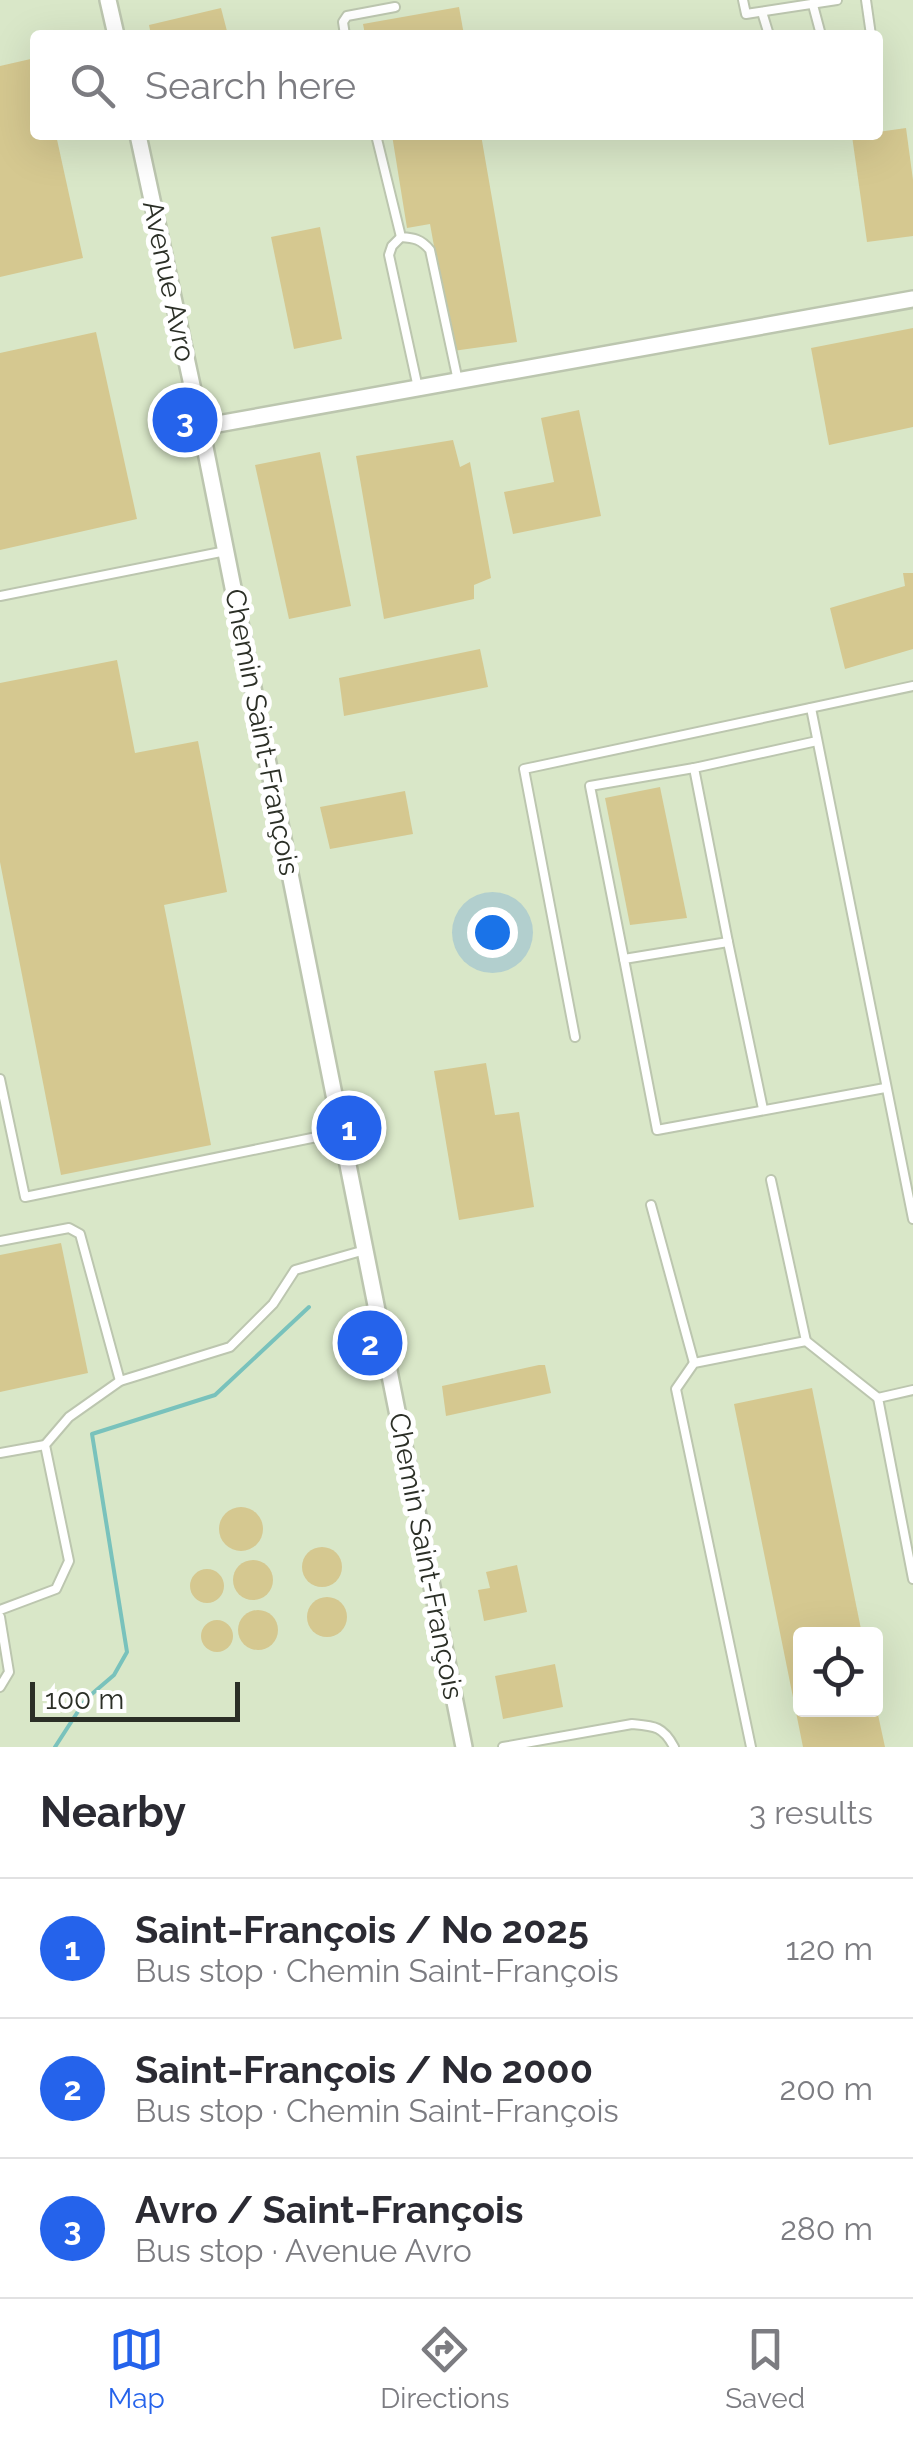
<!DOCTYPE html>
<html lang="en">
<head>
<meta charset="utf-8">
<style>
  :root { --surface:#fff; --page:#f7f7f7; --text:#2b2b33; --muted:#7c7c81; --line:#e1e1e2; --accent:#2563eb }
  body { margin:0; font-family:Raleway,sans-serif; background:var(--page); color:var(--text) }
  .controls { position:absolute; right:30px; bottom:30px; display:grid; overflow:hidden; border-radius:10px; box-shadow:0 10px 40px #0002 }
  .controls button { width:90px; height:90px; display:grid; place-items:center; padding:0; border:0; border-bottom:2px solid var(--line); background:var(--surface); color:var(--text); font:50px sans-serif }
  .scale { position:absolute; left:30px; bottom:25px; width:210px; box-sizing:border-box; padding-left:10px; border:5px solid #2b2f26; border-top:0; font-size:28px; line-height:35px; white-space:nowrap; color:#2b2f26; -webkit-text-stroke:8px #fff; paint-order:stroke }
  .you { position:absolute; left:492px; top:932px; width:35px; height:35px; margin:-25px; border:8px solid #fff; border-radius:50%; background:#1a73e8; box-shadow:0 0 0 15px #1a73e833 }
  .badge { display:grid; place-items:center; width:65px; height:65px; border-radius:50%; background:var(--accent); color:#fff; font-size:32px; font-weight:700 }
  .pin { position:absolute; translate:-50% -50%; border:5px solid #fff; box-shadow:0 2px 10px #0006 }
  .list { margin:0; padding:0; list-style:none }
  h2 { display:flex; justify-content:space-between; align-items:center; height:130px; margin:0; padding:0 40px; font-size:42px }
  h2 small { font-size:32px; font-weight:400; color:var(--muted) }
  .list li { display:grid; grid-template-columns:65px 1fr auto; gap:30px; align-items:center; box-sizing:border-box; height:140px; padding:0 40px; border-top:2px solid var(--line) }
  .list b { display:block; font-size:38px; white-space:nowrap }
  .list p { margin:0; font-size:32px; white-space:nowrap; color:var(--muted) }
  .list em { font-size:32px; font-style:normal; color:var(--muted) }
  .icon { flex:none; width:55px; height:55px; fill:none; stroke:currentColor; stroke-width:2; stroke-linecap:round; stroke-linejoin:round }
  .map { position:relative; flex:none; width:913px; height:1747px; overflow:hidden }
  .search { position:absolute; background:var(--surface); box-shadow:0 10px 40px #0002; left:30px; right:30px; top:30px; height:110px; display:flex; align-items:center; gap:25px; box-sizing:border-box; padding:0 35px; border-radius:10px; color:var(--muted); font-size:38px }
  .sheet { height:550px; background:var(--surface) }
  nav { display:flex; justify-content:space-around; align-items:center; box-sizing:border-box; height:140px; border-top:2px solid var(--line); background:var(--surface); font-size:28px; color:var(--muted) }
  nav a { display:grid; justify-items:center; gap:5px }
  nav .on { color:var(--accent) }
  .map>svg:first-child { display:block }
</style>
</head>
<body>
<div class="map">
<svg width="913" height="1747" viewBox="0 0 913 1747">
  <rect width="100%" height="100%" fill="#e8f3db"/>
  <path fill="#d9e7c8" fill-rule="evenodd" d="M0,0H913V1747H0ZM35,35H878V135H35ZM800,1634H876V1710H800Z"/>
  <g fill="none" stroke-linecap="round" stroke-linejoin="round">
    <polyline stroke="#79c2bc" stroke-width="4" points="55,1747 86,1699 114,1675 127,1652 92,1434 215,1395 309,1307"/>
  </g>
  <g fill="#d5c890">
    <polygon points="459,7 464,35 365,35 363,24"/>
    <polygon points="221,8 228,35 151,35 149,25"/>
    <polygon points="35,58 35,135 56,135 83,258 0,277 0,66"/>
    <polygon points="906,128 913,180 913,236 867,242 852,136 878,135 878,132"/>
    <polygon points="392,135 481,135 517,342 453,351 430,224 407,228"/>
    <polygon points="320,227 342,339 294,349 271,237"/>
    <polygon points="913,328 913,427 829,445 811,348"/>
    <polygon points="96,332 137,519 0,550 0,353"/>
    <polygon points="579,410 601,516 513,534 504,492 554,482 541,418"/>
    <polygon points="453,440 460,467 470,462 491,578 474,585 474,599 384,619 356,456"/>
    <polygon points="320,452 351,606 289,619 255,465"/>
    <polygon points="903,573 913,573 913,649 845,669 830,608 905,586"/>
    <polygon points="480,649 488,687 344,716 339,678"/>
    <polygon points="117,660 135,753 198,741 227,892 164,905 211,1145 61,1175 0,862 0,683"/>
    <polygon points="660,787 687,918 630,925 605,798"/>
    <polygon points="405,791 413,834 330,849 320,807"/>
    <polygon points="486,1063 495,1115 519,1112 534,1207 459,1220 434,1071"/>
    <polygon points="61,1243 88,1373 0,1392 0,1255"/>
    <polygon points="539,1365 545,1365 551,1393 446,1416 442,1386"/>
    <polygon points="812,1388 862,1634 800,1634 800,1710 877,1710 885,1747 803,1747 734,1404"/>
    <circle cx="241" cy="1529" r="22"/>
    <circle cx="322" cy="1567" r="20"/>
    <circle cx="253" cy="1580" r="20"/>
    <polygon points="517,1565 527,1612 484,1621 478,1590 490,1588 486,1572"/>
    <circle cx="207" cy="1586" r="17"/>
    <circle cx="327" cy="1617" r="20"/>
    <circle cx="258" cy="1630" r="20"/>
    <circle cx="217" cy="1636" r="16"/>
    <polygon points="555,1664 563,1707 503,1719 495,1676"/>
  </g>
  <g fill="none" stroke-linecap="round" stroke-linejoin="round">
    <defs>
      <g id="service">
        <polyline points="743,0 746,14 837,0"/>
        <polyline points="866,0 871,35"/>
        <polyline points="813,5 821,35"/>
        <polyline points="762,12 769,35"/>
        <polyline points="345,35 343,22 347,16 395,7"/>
        <path d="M376,135L401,237C414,238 421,239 430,250L458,381"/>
        <polyline points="401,237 392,246 389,255 418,388"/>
        <polyline points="0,596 226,551"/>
        <polyline points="811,708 913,1219"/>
        <polyline points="817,741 694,768 728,942 624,959 657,1130 885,1088"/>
        <polyline points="728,942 763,1109"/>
        <polyline points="624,959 590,786 694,768"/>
        <polyline points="575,1037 524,769 913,686"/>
        <polyline points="0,1079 25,1197 341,1132"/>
        <polyline points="771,1180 806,1341"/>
        <polyline points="651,1205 694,1363"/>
        <polyline points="0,1241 69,1228 80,1234 120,1381"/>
        <polyline points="913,1390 878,1398 913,1579"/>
        <polyline points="0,1453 45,1445"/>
        <polyline points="0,1610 56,1589 69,1561 45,1445 69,1417 120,1381 230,1347 273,1304 295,1270 365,1250"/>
        <polyline points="0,1617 9,1672 0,1687"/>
        <path d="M503,1747L632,1724C654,1726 663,1726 674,1747"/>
        <polyline points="751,1747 676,1389 694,1363 806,1341 878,1398"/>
      </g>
      <g id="minor">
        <polyline points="108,0 116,35"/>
        <polyline points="138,135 201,427 464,1747"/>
        <polyline points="201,427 913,299"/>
      </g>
    </defs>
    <use href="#service" stroke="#bcc6af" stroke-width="12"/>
    <use href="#minor" stroke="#bcc6af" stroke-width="20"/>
    <use href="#service" stroke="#fff" stroke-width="8"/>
    <use href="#minor" stroke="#fff" stroke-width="15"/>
  </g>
  <g text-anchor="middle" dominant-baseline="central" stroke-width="10" stroke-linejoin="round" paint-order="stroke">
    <g font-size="28" fill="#2b2f26" stroke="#fff">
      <text transform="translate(169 281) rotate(78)">Avenue Avro</text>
      <text transform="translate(262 732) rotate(79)">Chemin Saint-François</text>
      <text transform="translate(426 1556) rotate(79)">Chemin Saint-François</text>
    </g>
  </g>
</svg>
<div class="controls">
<button><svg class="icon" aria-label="locate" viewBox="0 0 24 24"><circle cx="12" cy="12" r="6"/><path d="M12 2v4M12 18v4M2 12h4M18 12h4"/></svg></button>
</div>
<div class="scale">100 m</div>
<div class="you"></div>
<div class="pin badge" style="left:349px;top:1128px">1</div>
<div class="pin badge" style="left:370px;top:1343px">2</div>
<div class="pin badge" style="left:185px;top:420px">3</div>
<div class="search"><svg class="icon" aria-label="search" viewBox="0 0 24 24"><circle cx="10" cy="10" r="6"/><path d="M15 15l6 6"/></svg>Search here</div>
</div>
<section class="sheet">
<h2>Nearby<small>3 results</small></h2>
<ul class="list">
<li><span class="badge">1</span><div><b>Saint-François / No 2025</b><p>Bus stop · Chemin Saint-François</p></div><em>120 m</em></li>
<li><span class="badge">2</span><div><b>Saint-François / No 2000</b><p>Bus stop · Chemin Saint-François</p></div><em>200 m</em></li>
<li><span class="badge">3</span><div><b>Avro / Saint-François</b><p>Bus stop · Avenue Avro</p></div><em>280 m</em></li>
</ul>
</section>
<nav>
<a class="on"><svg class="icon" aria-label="map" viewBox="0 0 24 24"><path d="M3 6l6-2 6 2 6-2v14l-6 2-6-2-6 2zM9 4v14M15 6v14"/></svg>Map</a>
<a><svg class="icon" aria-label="directions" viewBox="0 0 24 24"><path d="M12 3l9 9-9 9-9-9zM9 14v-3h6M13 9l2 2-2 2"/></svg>Directions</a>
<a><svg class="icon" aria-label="saved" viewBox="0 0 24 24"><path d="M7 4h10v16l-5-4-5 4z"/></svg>Saved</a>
</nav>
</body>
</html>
